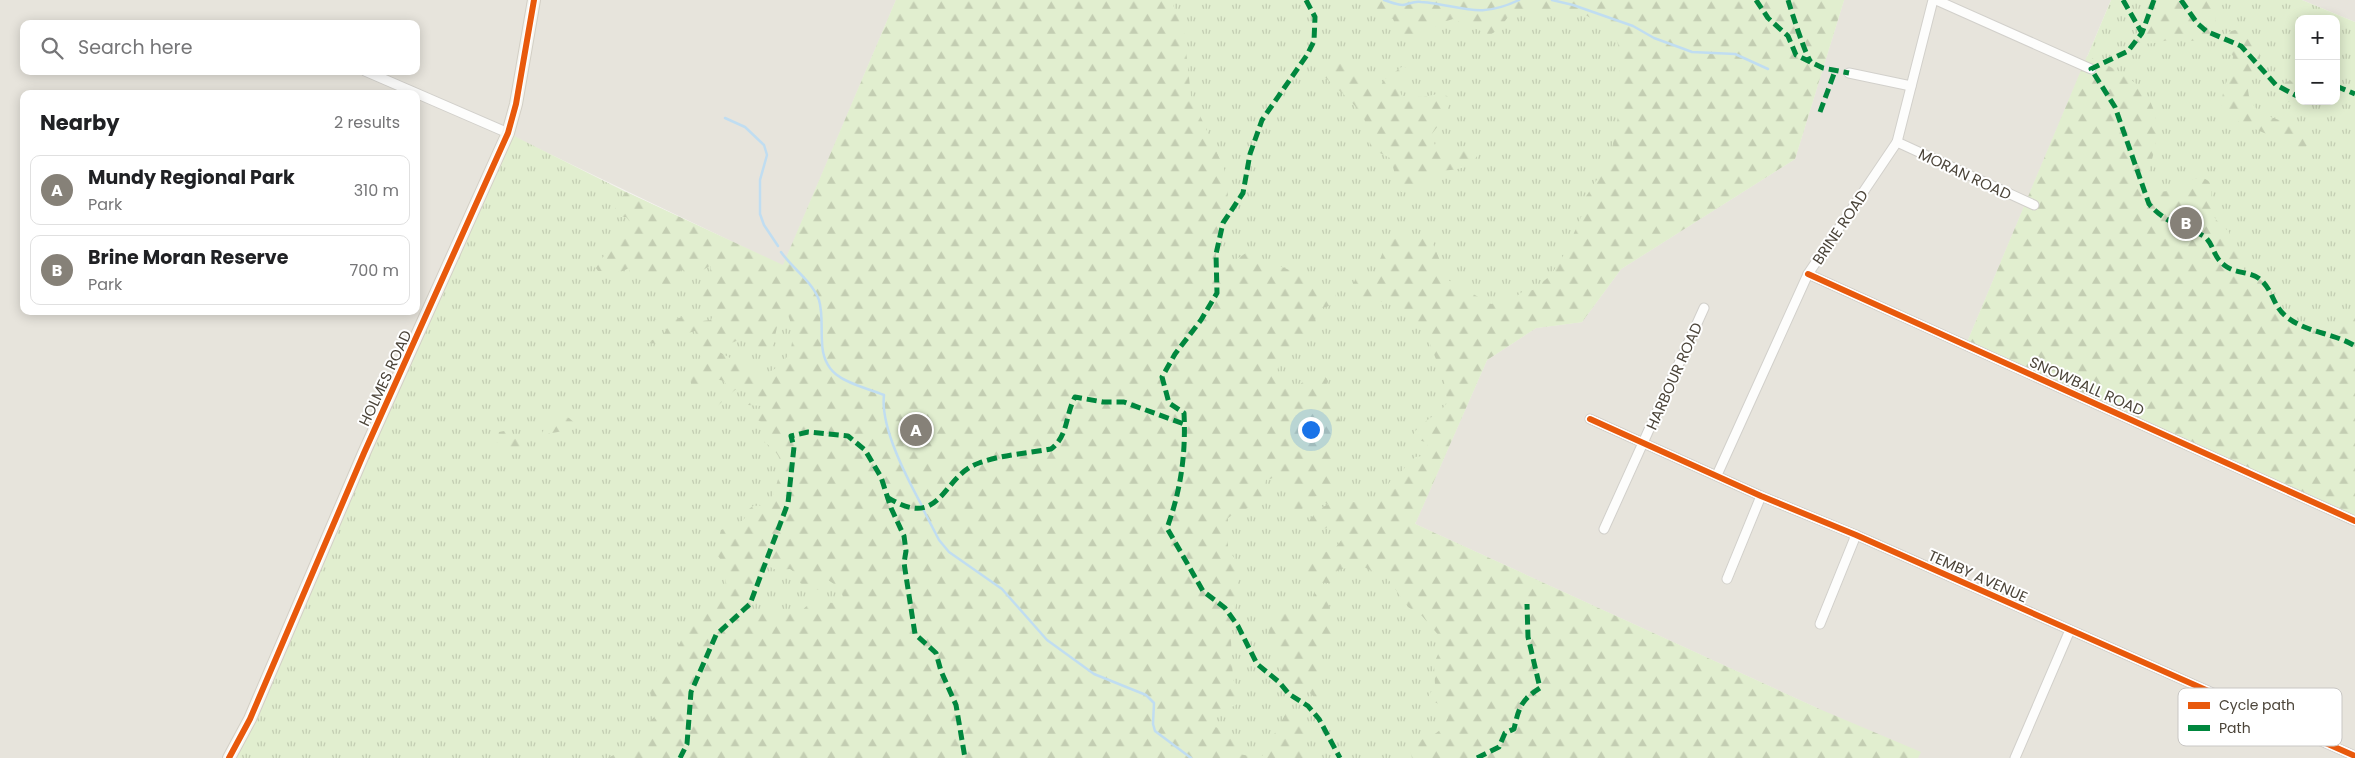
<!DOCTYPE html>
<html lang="en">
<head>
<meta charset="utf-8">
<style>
  :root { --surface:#fff; --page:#f2f2f2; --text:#202124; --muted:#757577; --line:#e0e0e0; --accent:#868178 }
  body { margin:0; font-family:Poppins,sans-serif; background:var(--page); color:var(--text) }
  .controls { position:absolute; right:15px; top:15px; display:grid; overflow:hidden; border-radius:10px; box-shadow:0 2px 12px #0003 }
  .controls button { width:45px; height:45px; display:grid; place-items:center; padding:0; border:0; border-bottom:1px solid var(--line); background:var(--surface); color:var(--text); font:25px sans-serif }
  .you { position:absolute; left:1310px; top:429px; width:18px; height:18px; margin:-12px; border:4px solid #fff; border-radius:50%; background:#1a73e8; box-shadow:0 0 0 8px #1a73e833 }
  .badge { display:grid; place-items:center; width:32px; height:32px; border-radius:50%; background:var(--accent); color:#fff; font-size:16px; font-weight:700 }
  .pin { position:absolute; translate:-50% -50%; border:2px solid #fff; box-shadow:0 1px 5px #0006 }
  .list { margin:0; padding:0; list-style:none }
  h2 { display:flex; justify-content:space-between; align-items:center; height:65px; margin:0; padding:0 20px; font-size:21px }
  h2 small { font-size:16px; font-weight:400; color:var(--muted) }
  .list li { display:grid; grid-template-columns:32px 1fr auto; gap:15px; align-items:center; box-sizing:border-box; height:70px; margin:0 10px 10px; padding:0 10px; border:1px solid var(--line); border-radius:10px }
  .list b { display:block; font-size:19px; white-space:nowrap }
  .list p { margin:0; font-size:16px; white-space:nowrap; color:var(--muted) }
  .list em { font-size:16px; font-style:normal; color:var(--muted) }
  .icon { flex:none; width:28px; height:28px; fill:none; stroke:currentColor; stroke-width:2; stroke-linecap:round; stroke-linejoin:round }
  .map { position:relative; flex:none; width:2355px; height:758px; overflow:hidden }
  .search { position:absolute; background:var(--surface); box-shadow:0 2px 12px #0003; left:20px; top:20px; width:400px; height:55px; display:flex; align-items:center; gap:12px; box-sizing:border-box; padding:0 18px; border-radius:10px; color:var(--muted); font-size:19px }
  .panel { position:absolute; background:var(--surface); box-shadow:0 2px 12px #0003; left:20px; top:90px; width:400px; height:225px; border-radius:10px }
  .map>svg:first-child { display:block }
</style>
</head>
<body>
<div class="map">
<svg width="2355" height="758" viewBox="0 0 2355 758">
  <defs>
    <pattern id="grass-tufts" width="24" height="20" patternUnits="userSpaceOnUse" patternTransform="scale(1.25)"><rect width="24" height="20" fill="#e1eecf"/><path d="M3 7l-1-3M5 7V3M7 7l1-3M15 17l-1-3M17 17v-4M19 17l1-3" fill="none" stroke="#c3cdb2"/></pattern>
    <pattern id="forest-firs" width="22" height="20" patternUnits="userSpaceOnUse" patternTransform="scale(1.25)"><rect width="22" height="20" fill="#e1eecf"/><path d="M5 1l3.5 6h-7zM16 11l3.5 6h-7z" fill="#c3cdb2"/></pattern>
  </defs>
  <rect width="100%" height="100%" fill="#f4f2ee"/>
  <g fill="#e7e4dc" fill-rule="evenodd">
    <path d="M0,0H896L783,266L508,134L229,758H0ZM24,24H416V71H24ZM24,94H416V311H24Z"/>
    <polygon points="1844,0 2111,0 1966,345 2355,521 2355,758 1795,758 1817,708 1415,524 1487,360 1536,328 1582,322 1621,269 1795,159"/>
    <polygon points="2302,0 2355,0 2355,22"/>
  </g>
  <g fill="url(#grass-tufts)" fill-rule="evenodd">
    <polygon points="896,0 1844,0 1795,159 1621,269 1582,322 1536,328 1487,360 1415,524 1817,708 1795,758 229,758 508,133 626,192 783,266"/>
    <path d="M2111,0H2302L2355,22V521L1966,345ZM2299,19H2336V101H2299Z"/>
  </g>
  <g fill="url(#forest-firs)" fill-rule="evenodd">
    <path d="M896,0H1171L1184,32L1191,96L1224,168L1228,194L1216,254V264H1229L1246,253L1254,255L1315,281L1336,294C1335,303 1330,307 1321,308L1315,313C1315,319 1317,327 1315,332C1306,353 1267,354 1280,383L1296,389L1310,374L1325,376L1328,381L1326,389C1334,401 1335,410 1341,422L1333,451L1335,467L1332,493L1341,502H1356L1362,497H1375L1385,490L1391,480L1399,474L1415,457L1423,456L1430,452L1426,442L1417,440L1411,441C1416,421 1436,419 1447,403L1445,383L1429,341L1428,327L1411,319L1390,300L1357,306C1350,295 1351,287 1357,276L1375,272L1388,239C1403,231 1415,237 1431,239L1448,280L1491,304L1513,299L1522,292L1533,290L1551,275L1565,253L1579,222L1585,208V198L1600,175L1612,149L1621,100L1618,45L1614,32L1584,14L1576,10L1558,13H1517L1508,17L1499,29L1490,35L1453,19L1440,23L1419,40C1405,38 1398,33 1393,19L1376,14L1374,9L1378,1L1844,0L1795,159L1621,269L1582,322L1536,328L1487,360L1416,522L1409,524H1415L1817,708L1921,752L1918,758H1412L1409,746C1426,735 1439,739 1448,717L1439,704L1427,699L1435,685L1434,663L1441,648V638L1422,616L1408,607L1388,579L1360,565L1338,570L1331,583C1318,584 1312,578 1303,569L1305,556L1312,553L1332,551C1339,544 1346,538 1342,527C1325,519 1329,538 1306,525L1319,508L1328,505L1318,496L1309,498L1305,507L1291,516L1286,513V503L1294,492L1291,484L1273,478L1266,480L1263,489L1265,495L1261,501L1251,507L1235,513L1228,518V549L1241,568L1238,574L1237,602L1232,617L1231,641L1233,680L1240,690L1243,701L1215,716L1211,726L1227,730L1235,735L1239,754L1260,758H608L619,752L626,753L646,740L647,723C666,712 651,700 647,685L655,674L661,661H672C672,651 682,644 684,634C686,625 682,621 691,615L698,627L707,602L726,592C729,581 720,571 721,560L718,556V551L723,548V542L719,537L721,530C734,524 746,524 749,509L753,506L770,505C773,498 773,493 776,486C783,464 784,456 764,442L773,429L754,418L755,413L762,411L763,406L748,405L754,398L753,392L735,390L713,410L709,406L719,398L727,386L724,381C714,378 709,380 701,387L691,384L690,377C703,366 706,364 696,348L699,339L695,331L672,338L663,344L646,343L663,335L669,326L655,319L659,313H665L676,319L685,316L702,321L711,320L715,310L714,305L699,297L709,284L711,265L697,274L681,270L672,286C662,285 650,281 644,273L629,278V268L621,272L598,271L596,268L623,227L630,222L626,217H614L616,204L626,192L783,265ZM780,314L788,315C796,334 794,356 776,368C770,372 765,374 758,374L716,350L745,337L755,347L754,351L770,358ZM765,564L776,570L790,569L800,576V583L807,587L820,590L819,585L825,578L840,588L843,597L834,603C816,602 811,598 799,615C791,609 788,610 779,616L772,610L750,609Z"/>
    <path d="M2141,0H2211C2215,7 2216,15 2216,22C2216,48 2188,39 2170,40C2156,42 2146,47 2132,40L2141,27Z"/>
    <path d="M2235,30L2249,36L2259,44C2260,52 2261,60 2257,67C2254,72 2249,78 2248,84C2246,124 2290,116 2312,134L2310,141L2304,150L2241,123L2222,112C2219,89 2232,77 2233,56L2226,48L2223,39L2228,32Z"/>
    <path d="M2087,56C2126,73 2163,92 2156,141C2154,157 2147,171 2147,187C2176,203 2190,170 2207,180C2216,186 2208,205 2213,215C2217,223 2227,228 2231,235C2237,245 2237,257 2243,267C2247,274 2255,275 2261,280C2269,287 2270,298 2276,306C2285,321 2306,327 2321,333L2344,326L2355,313V521L1966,345Z"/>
    <path d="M1340,62L1355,63L1362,66C1364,80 1367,83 1380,87L1384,80L1403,66L1411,71L1401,81L1399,90L1402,96L1423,97L1442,93L1450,98L1445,117L1431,135L1435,145L1448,151C1460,146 1469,143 1478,155C1460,178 1447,164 1428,176C1422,179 1419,186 1415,191L1401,192C1395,181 1395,170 1390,158L1370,148C1371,109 1345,99 1321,73L1329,65Z"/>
    <polygon points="2290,81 2299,83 2299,99 2285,103 2280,95 2284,82"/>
    <polygon points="559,414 569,418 577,425 569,430 541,435 552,415"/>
    <polygon points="504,431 517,436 526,446 514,454 496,449 499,432"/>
    <path d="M1315,590L1327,598L1338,638L1333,650L1316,651C1324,665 1322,678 1321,694L1315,698L1308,691L1299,700L1289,694C1290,684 1283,677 1280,667C1277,658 1275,648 1276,638L1269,636V627L1275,625L1276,612L1309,609Z"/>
    <polygon points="1286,713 1299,716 1304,727 1308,758 1261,758"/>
  </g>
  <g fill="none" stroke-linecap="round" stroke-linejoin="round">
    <g stroke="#c0ddf1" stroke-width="2.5">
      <path d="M1384,0C1390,2 1397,5 1403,5C1409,4 1414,1 1421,2C1461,5 1478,20 1519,0"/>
      <polyline points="1552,0 1573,5 1633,26 1654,38 1684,49 1692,52 1735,54 1768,69"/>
      <polyline points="725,118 745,127 764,145 767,155 760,180 760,214 764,225 778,246"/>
      <path d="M781,252C792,268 812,281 819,300C823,314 821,328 822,342C823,381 854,383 884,395C880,427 907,478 922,506"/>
      <polyline points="923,509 939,540 949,552 1002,589 1047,640 1094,674 1146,695 1154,703 1153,724 1155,731 1191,758"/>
    </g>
    <defs>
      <g id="street">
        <polyline points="1936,0 2091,69"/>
        <polyline points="365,71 508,133"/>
        <polyline points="1849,73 1911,86"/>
        <polyline points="1897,142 2034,205"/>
        <polyline points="1808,274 2355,521"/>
        <polyline points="1590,419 1761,496 1856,535 2355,756"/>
        <polyline points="1717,475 1808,274 1897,142 1933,0"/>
        <polyline points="1604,529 1704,308"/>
        <polyline points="1727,579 1761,496"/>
        <polyline points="1820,624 1856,535"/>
        <polyline points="2015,758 2070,630"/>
      </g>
      <polyline id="secondary" points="229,758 250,719 364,453 508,133 516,104 534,0"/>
    </defs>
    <use href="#street" stroke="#d2d0cb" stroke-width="11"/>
    <use href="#secondary" stroke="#d3cfc5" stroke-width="14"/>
    <use href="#street" stroke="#fdfdfc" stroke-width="9"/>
    <use href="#secondary" stroke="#f7f6f1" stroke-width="12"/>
    <g stroke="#00873e" stroke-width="5" stroke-dasharray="10 5" stroke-linecap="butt">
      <path d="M1306,0L1315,17L1314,41L1307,55L1262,120L1250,154L1243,193L1223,223L1216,254L1217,293L1201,320L1175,354L1162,377L1169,403L1184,413C1186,453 1181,490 1167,528L1203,591L1225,608L1238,626L1257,664L1279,682L1289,694L1308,706L1319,719L1340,758"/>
      <polyline points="1756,0 1768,18 1788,36 1796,55 1823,68 1849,73"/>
      <path d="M1788,0C1791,10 1806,57 1811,62"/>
      <polyline points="2123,0 2142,33"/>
      <path d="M2154,0L2142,33L2128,51L2091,69L2115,107L2149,204C2159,216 2172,223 2187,229C2193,232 2203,234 2207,239C2215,248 2213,258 2227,267C2237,274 2252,271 2262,281C2274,293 2273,307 2288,318C2308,333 2334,333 2355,346"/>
      <polyline points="2181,0 2197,23 2206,31 2241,46 2276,85 2299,97"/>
      <polyline points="2336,86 2355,94"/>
      <polyline points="1820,112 1835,71"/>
      <path d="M887,497C942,532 941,476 979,463C1000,455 1029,453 1051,449C1069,435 1065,415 1075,397L1103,402H1124L1184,424"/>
      <polyline points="680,758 687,744 691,692 716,635 750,604 788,503 794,447 791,436 808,432 848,436 865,450 881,477 891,508 904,536 906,551 904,563 915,634 936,653 941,671 956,705 965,758"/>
      <path d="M1477,758L1499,747L1505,733L1514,729C1519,707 1521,700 1540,688L1528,637L1527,604"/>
    </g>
    <defs>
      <g id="cycleway">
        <polyline points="1808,274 2355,521"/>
        <polyline points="1590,419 1761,496 1856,535 2355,756"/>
        <polyline points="229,758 250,719 364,453 508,133 516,104 534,0"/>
      </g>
    </defs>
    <use href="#cycleway" stroke="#fff" stroke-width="9"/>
    <use href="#cycleway" stroke="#e8590c" stroke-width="6"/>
  </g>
  <g text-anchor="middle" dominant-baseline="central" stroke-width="4" stroke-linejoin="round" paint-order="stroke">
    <g font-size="15" fill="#4b4439" stroke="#fff">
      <text transform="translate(1965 174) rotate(25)">MORAN ROAD</text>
      <text transform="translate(1840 227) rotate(-56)">BRINE ROAD</text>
      <text transform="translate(1674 376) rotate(-66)">HARBOUR ROAD</text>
      <text transform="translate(385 378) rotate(-65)">HOLMES ROAD</text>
      <text transform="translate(2087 386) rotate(24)">SNOWBALL ROAD</text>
      <text transform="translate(1978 576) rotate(24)">TEMBY AVENUE</text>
    </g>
  </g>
  <rect x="2178" y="688" width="164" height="58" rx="8" fill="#fff" stroke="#c9c7c4" stroke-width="1"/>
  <rect x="2188" y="702" width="22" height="7" fill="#e8590c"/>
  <rect x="2188" y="725" width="22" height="6" fill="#00873e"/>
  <g font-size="14" fill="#4b4439">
    <text x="2219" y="710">Cycle path</text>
    <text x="2219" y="733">Path</text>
  </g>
</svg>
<div class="controls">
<button>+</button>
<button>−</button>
</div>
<div class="you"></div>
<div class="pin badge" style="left:916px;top:430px">A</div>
<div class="pin badge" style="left:2186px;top:223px">B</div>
<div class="search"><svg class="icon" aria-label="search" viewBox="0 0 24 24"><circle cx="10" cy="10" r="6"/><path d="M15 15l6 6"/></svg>Search here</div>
<section class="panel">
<h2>Nearby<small>2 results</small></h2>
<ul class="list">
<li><span class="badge">A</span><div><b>Mundy Regional Park</b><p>Park</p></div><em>310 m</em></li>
<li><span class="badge">B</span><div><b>Brine Moran Reserve</b><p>Park</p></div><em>700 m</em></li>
</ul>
</section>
</div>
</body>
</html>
